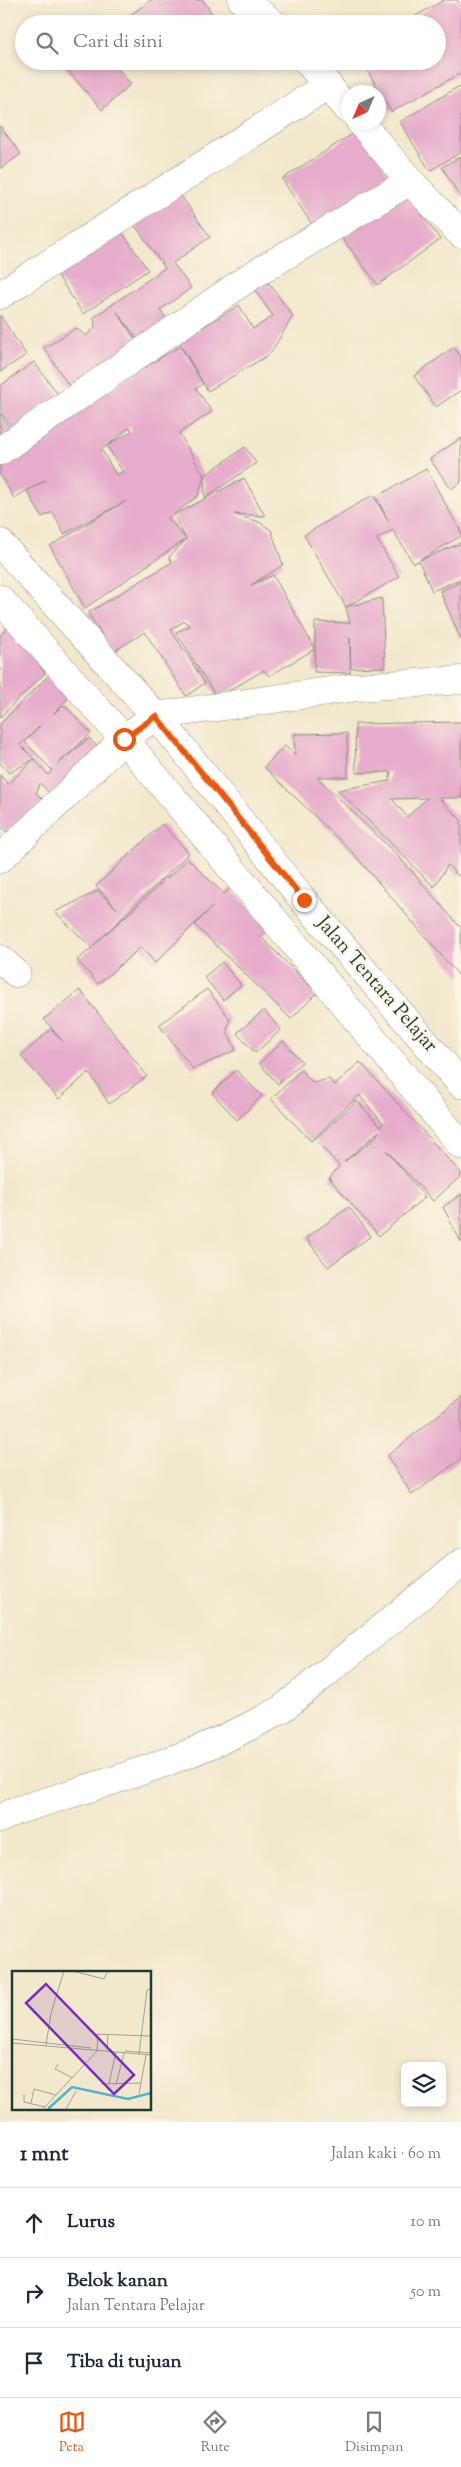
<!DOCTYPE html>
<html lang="id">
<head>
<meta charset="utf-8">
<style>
  :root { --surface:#fff; --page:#f6f6f7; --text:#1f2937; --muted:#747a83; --line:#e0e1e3; --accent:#ea580c }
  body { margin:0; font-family:"Sorts Mill Goudy",serif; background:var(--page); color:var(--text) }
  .controls { position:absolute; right:15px; bottom:15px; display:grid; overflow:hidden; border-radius:8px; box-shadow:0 2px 8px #0003 }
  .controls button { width:45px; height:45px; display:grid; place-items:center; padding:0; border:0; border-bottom:1px solid var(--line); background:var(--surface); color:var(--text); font:25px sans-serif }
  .compass { position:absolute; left:341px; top:85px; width:45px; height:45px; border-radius:50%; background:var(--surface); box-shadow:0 2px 8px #0003; rotate:224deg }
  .stop { position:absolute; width:15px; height:15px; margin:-11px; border:4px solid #ea580c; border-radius:50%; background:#fff }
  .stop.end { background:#ea580c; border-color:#fff; box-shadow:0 1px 5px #0008 }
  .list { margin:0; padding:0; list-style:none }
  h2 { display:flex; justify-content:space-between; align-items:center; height:65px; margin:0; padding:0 20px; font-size:21px }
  h2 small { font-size:16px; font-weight:400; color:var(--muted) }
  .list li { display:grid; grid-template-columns:32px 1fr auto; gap:15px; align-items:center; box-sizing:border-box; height:70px; padding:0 20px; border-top:1px solid var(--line) }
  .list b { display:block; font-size:19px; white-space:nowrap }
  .list p { margin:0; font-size:16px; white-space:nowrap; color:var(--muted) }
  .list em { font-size:16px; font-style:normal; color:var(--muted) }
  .icon { flex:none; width:28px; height:28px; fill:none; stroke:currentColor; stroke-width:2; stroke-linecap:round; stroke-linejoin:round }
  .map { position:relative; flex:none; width:461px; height:2122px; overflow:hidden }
  .search { position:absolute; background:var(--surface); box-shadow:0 2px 8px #0003; left:15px; right:15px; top:15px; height:55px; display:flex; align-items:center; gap:12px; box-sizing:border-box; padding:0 18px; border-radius:28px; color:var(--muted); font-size:19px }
  .sheet { height:275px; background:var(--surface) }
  nav { display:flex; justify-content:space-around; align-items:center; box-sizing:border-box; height:70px; border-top:1px solid var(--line); background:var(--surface); font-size:14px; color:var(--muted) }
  nav a { display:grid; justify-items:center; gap:2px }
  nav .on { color:var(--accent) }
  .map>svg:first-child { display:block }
</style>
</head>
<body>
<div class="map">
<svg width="461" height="2122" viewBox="0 0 461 2122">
  <rect width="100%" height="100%" fill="#fcf5e5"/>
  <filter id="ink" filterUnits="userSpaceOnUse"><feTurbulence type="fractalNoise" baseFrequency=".02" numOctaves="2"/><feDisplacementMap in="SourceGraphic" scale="10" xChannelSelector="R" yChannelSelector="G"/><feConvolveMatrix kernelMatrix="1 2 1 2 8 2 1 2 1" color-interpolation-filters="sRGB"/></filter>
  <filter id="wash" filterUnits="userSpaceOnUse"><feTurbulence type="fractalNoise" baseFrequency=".0096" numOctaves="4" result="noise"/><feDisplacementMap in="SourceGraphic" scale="20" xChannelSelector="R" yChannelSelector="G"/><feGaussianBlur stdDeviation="1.12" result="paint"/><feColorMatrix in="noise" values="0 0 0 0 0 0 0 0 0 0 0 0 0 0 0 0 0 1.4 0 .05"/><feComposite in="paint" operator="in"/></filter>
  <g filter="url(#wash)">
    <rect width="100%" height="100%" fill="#f2e8cc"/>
    <g id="blocks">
      <g fill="#e6accb" fill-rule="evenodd">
        <polygon points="151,0 203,0 219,24 137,24 130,15"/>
        <polygon points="444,0 457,0 461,7 461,73 391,112 362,61 437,61 437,24 402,24"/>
        <polygon points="63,61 111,61 131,84 102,110 61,63"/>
        <polygon points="461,85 461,152 430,171 400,122"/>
        <polygon points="0,126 21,154 0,169"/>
        <polygon points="360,129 393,180 315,229 282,179"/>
        <polygon points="461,156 461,199 442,167"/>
        <polygon points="404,191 440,239 378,285 342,238"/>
        <polygon points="179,193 210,237 173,263 191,288 160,310 171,326 143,346 117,312 141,348 73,392 44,348 76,328 86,336 95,327 94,317 165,268 134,224"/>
        <polygon points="120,229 148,270 83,314 56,273"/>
        <polygon points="269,283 293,316 270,354 208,391 179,342 239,305 253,329 273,316 252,286"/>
        <polygon points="0,315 26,355 0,372"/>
        <path d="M180,346L203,384L196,388L212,412L179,433L204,476L198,496L168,518L186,539L174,515L244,478L265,516L234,514L259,522L271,530L283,565L251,585L273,575L315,649V622L350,623L346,607L382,598L385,667L351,668L350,638V673L314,672L315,649L269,676L264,670L217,698L176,632L190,626L184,621L171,630L205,683L186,696L145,632L113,652L88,613L172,562L169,557L186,539L85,608L50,546L126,501L64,534L53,512L42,517L27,491L46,480L14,498L0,475V455ZM130,427L132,431L107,446ZM107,446L123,472L116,475L101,449Z"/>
        <polygon points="454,347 461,357 461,390 436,407 414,376"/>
        <polygon points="34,362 63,401 17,434 0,410 0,386"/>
        <polygon points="0,413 16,439 0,448"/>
        <polygon points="461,438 461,482 451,489 430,459"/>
        <polygon points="245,447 256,463 205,498 204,476"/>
        <polygon points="426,469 461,532 461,536 420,560 461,543 461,579 432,591 419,561 413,563 393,530 377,539 399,577 346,607 304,535 373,495 389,522 376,497"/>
        <polygon points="461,582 461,640 440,591"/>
        <polygon points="11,624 45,673 0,717 0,636"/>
        <polygon points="51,673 72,694 53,714 64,705 91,733 57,765 89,738 103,753 54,798 40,783 36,793 49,806 15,838 0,826 0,775 8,784 34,759 48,775 52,770 25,742 40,726 20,745 34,759 9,773 0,763 0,724"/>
        <path d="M461,722V798H439L461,820V873L458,876L448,865L434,887L338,790L389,781L391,772L356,773L355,724ZM427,798L407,817L392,799Z"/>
        <polygon points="347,733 348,777 317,777 401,859 461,928 461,978 353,853 264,767 285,746 295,755 294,734"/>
        <polygon points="162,824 189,853 93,946 188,859 224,894 230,888 270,927 261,937 317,993 291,1019 195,925 212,907 155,963 141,947 98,984 77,960 92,948 55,912 98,891 117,909 96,886"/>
        <polygon points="222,962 241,985 223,1000 204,977"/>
        <polygon points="207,989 230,1019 227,1031 236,1050 193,1069 159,1025"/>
        <polygon points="80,990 147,1076 109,1104 89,1072 59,1099 21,1056 51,1029 63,1042 44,1019"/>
        <polygon points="264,1010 281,1030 255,1053 237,1033"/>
        <polygon points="283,1041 302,1062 278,1084 259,1063"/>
        <path d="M360,1062L461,1173V1176L433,1201L386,1150L425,1197L379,1236L329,1178L339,1166L315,1139L357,1101L381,1127L383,1123L359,1095L311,1141L271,1099L301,1070L313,1083L329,1079L335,1085ZM379,1131L375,1138L344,1162Z"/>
        <polygon points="236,1070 262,1096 237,1120 212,1093"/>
        <polygon points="461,1194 461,1242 443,1207"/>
        <polygon points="349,1207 371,1236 328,1267 306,1238"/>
        <polygon points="461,1397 461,1459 412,1495 387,1456"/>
      </g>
    </g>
  </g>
  <g filter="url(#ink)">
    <use href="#blocks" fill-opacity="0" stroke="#889280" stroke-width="1"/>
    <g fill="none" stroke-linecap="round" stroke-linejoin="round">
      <defs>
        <g id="street">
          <polyline points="242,0 274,24"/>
          <polyline points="307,61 348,109"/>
          <polyline points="360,122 410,181 461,234"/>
          <polyline points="0,295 328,85"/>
          <polyline points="0,451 248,278 410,181"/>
          <polyline points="0,599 124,739 461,1145"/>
          <polyline points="0,859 124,739 155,716 357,687 461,680"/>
          <polyline points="0,959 16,973"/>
          <path d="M0,1819L15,1811C106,1783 199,1757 282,1709L461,1563"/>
        </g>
        <polyline id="secondary" points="0,543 168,730 304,901 461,1084"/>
      </defs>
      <use href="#street" stroke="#889280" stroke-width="29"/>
      <use href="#secondary" stroke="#889280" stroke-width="29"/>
      <use href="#street" stroke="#fff" stroke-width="28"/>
      <use href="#secondary" stroke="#fff" stroke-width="28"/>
    </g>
  </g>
  <g fill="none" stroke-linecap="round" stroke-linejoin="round" filter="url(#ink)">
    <polyline stroke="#ea580c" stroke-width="6" points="124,739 156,716 304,900"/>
  </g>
  <g text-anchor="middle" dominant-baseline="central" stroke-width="4" stroke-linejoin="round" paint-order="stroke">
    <g font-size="20" fill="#1f3d34" stroke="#fcf5e5">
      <text transform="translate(376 985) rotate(49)">Jalan Tentara Pelajar</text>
    </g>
  </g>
  <g transform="translate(12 1971)">
    <rect width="139" height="139" fill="#f2e8cc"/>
    <path fill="none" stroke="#52b3d1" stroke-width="2.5" d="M36,138L60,116L116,128L139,122"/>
    <path fill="none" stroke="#9ea48f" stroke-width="1" d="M61,0L92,8L96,0M81,63L139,65M0,68L79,77M0,72L139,84M34,74L39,42L52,0M95,78L96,63M113,80L139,82M127,83L135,19L139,18M46,93L43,98L61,107M89,113L129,112M97,113L104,81M104,114L112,82M12,123V131L33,136M127,123L134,84M19,132L22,118L44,124M31,138L85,80L86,63M54,138L64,120"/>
    <path fill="#7b2cbf" fill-opacity="0.15" stroke="#7b2cbf" stroke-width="2.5" d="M34,13L122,104L102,123L14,32Z"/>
    <rect width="139" height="139" fill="none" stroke="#1f3d34" stroke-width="2.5"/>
  </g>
</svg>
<div class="controls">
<button><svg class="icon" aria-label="layers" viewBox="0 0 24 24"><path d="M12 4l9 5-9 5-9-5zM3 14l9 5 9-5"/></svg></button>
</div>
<svg class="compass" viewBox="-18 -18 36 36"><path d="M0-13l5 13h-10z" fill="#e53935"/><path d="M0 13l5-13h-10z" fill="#747a83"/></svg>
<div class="stop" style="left:124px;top:739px"></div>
<div class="stop end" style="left:304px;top:900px"></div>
<div class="search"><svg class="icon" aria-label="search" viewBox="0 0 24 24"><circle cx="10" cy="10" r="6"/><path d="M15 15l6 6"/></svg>Cari di sini</div>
</div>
<section class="sheet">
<h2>1 mnt<small>Jalan kaki · 60 m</small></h2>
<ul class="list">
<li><svg class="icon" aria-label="ahead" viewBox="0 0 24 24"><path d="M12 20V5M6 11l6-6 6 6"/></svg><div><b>Lurus</b></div><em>10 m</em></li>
<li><svg class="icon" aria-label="right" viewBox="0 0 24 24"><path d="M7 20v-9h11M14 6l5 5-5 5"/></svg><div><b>Belok kanan</b><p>Jalan Tentara Pelajar</p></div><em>50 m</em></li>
<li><svg class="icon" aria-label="arrive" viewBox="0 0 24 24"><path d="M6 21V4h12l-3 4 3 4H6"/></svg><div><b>Tiba di tujuan</b></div></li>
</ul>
</section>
<nav>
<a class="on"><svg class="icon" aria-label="map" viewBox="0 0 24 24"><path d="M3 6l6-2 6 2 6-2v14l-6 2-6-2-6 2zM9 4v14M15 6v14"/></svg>Peta</a>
<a><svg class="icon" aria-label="directions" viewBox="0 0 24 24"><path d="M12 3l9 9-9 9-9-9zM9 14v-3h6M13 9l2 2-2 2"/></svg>Rute</a>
<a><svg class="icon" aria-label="saved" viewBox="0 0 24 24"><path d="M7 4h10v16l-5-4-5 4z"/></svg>Disimpan</a>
</nav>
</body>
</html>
